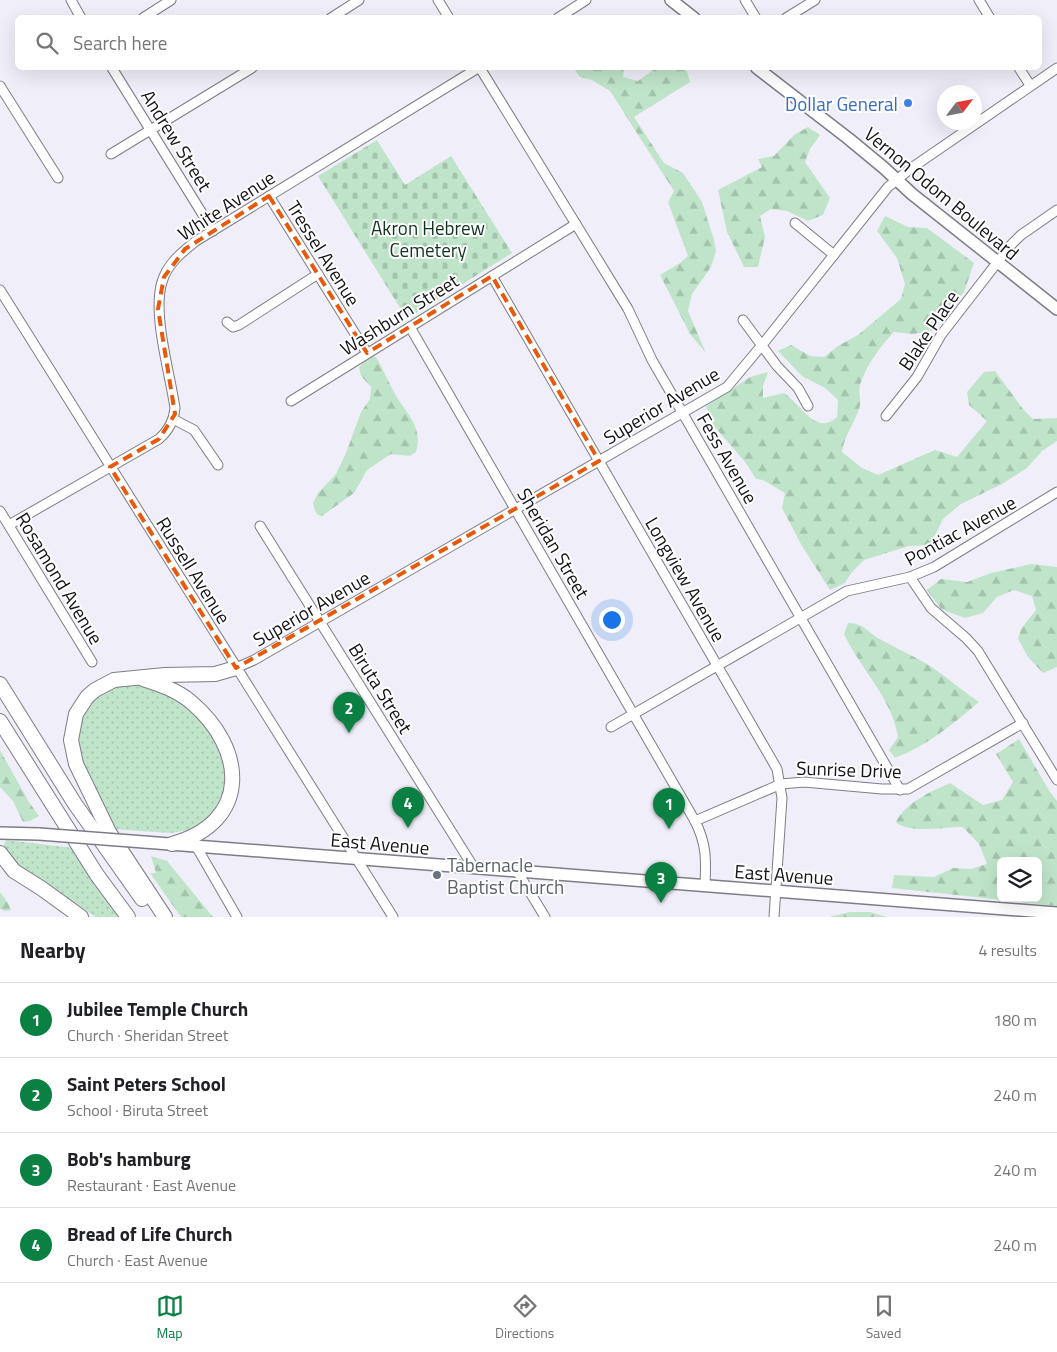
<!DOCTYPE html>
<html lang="en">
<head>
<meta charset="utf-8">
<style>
  :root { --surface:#fff; --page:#f2f2f2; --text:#202124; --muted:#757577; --line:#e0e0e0; --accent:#0b8043 }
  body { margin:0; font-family:"Titillium Web",sans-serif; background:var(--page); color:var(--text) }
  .controls { position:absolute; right:15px; bottom:15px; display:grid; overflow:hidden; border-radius:8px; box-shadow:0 5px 20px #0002 }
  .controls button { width:45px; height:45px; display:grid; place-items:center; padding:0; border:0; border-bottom:1px solid var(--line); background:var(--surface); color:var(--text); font:25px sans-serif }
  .compass { position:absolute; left:937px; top:85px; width:45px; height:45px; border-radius:50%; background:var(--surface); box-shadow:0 5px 20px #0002; rotate:58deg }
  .you { position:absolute; left:611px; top:619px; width:18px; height:18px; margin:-12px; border:4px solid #fff; border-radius:50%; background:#1a73e8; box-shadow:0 0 0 8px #1a73e833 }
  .badge { display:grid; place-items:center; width:32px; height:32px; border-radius:50%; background:var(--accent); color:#fff; font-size:16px; font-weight:700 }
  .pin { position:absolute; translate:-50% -41px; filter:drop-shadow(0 1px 2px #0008) }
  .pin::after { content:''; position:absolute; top:26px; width:18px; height:15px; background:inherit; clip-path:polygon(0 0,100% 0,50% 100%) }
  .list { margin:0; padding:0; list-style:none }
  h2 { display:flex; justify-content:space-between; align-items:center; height:65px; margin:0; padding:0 20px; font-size:21px }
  h2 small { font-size:16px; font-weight:400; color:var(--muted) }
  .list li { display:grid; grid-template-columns:32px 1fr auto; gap:15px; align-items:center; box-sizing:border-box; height:75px; padding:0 20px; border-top:1px solid var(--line) }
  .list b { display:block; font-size:19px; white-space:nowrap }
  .list p { margin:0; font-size:16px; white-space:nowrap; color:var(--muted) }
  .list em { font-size:16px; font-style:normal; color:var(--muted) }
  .icon { flex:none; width:28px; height:28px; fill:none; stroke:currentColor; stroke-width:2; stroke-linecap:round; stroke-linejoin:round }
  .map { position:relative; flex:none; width:1057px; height:917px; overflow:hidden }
  .search { position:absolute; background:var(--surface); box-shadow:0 5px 20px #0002; left:15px; right:15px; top:15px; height:55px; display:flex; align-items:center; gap:12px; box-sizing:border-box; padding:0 18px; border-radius:8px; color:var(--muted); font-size:19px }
  .sheet { height:365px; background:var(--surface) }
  nav { display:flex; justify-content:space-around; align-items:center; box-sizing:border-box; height:70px; border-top:1px solid var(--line); background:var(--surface); font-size:14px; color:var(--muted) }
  nav a { display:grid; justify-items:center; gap:2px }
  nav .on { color:var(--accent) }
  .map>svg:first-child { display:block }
</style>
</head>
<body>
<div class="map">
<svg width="1057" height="917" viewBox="0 0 1057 917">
  <defs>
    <pattern id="grass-dots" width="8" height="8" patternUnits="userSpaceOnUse" patternTransform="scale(1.25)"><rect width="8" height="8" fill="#c0e4ca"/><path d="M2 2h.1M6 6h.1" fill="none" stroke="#a4c3ad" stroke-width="1.8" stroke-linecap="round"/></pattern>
    <pattern id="forest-firs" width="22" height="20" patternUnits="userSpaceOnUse" patternTransform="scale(1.25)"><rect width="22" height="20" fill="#c0e4ca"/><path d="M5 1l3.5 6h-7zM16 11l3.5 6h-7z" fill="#a4c3ad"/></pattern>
    <pattern id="cemetery-stones" width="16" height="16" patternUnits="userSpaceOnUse" patternTransform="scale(1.25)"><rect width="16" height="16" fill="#c0e4ca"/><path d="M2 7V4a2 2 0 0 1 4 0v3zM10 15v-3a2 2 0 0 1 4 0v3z" fill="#a4c3ad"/></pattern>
  </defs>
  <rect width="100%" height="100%" fill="#f0eff9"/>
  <g fill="url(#grass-dots)">
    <polygon points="139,684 181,699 211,728 229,776 223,804 196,829 171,833 112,829 94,795 77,745 83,710 88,702 110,686"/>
    <polygon points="6,840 73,848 120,917 96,917 31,875 13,860 3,847"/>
  </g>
  <g fill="url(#forest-firs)" fill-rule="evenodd">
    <polygon points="576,68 624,68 623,77 638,81 656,68 686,68 690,82 634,117 664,163 683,173 702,202 714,240 716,251 711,267 692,294 688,311 706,353 690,334 660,275 680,263 688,256 668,202 674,191 610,91 592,80 580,77 574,69"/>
    <polygon points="808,127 820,135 810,149 805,162 830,198 823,215 808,221 787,211 771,209 760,216 765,237 758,267 744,267 727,232 718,190 762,167 758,159 774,156 794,135"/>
    <path d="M885,216L908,227L927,228L974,263L964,292L933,331L912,334L894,332C879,348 867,364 860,385C858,393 862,401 859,409C854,424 844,436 842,452L862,468L878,475L935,450L957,457L987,421L969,405L967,392L984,372L995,371L1023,409L1033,419L1057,418V441L1042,451L1027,468L1002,484L961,504L943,519L930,545L909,546L864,560L852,572L845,583L830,590L802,546L782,508L785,493L763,480L756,479L745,462L714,426L706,406L750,377L768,372L763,386V398L784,393C800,403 816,437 837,417L838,400L825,388L802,376L778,351L791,345L810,356L824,357L838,346L858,335L901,299L905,284L897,258L877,231Z"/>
    <path d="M369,357H376C383,369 388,381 394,392C405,413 424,426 416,452L410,456L391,454L367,470L354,493L322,516L318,515L315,511L313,503L318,493L336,474L346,453L361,412L370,399L371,387L361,376L359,367Z"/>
    <polygon points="1031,564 1057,567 1057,667 1043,673 1028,657 1018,639 1021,629 1036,610 1032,596 1014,590 997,597 983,613 965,618 941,609 927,590 941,579 967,582 991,573"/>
    <path d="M848,623C865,624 865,630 878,638C897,649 917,657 936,670C950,680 964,692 979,702C953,724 927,746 895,758L889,750L898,737C892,698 861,670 844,634Z"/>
    <path d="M1019,739L1050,792L1057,801V906L892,888L894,875L934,877L953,868L971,869L987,864L979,844L963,827C944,827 908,834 896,822C906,802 930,792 950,783L983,805L1002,800L1013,782L996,754ZM1001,861H1038V898H1001Z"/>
    <polygon points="0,750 29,802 39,816 30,821 23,822 13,801 0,787"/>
    <polygon points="151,856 167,861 213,917 181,917 150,873 156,873"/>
    <polygon points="0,892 8,903 11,910 5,911 0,909"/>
    <polygon points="850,912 870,912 887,917 829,917"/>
  </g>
  <polygon fill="url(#cemetery-stones)" points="377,140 405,185 451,156 512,253 407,319 318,176"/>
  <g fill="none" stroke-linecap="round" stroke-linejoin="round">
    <defs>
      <g id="minor">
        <polyline points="71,0 81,18"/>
        <polyline points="438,0 449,18"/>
        <polyline points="745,0 756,18"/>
        <polyline points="979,0 990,18"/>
        <polyline points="143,18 171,0"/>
        <polyline points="331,18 359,0"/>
        <polyline points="558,18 586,0"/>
        <polyline points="786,18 815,0"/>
        <polyline points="112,68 213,231"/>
        <polyline points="480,68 628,309 652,360 900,790"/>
        <polyline points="1019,68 1030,85"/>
        <polyline points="0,86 58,178"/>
        <polyline points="111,154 252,68"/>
        <polyline points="269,196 367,353"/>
        <polyline points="795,223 834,255"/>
        <polyline points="492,276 777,769 782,798 774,917"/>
        <polyline points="0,290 393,917"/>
        <polyline points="743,320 777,366 798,388 808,406"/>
        <polyline points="227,322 233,327 239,325 318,274"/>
        <path d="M410,327L695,821C707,845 706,860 705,886"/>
        <polyline points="291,401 576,224"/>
        <polyline points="886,416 917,377 941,335 1010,246 1021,235 1057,210"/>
        <polyline points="173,419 194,430 218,465"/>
        <polyline points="0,511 92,662"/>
        <path d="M9,525L159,439C168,431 174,421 175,408C170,373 152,314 162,282C167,264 182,252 196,241L478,68"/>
        <polyline points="260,526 474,868"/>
        <polyline points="910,577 931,608 966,638 978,651 1057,780"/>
        <polyline points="236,668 254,660 727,387 762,345 888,187 910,169 1057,68"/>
        <polyline points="611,727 847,591 910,577 934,567 1057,492"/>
        <polyline points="695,821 781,784 804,782 882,789 908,789 1023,723"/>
        <polyline points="196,846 237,917"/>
        <polyline points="517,871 545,917"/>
      </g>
      <g id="major">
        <polyline points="671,0 694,18"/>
        <polyline points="757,68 849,139 884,168 912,194 1057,309"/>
        <polyline points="0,833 39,834"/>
        <polyline points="144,842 1057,913"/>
      </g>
      <g id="highway">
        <path d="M143,679C159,684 177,690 191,702C246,748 252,822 172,844"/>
        <polyline points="0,684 75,804 142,899"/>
        <polyline points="0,721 97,875 128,917"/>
        <polyline points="0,853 14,871 41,888 81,917"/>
        <polyline points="165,917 109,832 76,764 71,740 76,714 87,697 95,690 114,680 165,675 215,674 236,668"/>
      </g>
    </defs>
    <use href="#minor" stroke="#7d7d86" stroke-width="11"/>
    <use href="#major" stroke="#7d7d86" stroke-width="14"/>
    <use href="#highway" stroke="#7d7d86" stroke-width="16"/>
    <use href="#minor" stroke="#fff" stroke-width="9"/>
    <use href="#major" stroke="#fff" stroke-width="11"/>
    <use href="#highway" stroke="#fff" stroke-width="14"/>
    <defs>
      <polyline id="major-bridge" points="39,834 144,842"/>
    </defs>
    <use href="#major-bridge" stroke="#7d7d86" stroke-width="14" stroke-linecap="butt"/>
    <use href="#major-bridge" stroke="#fff" stroke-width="11"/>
  </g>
  <path fill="none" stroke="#e8590c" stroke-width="4" stroke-dasharray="10 6" stroke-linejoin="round" d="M269,196L367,353L492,276L599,461L236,668L110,467L159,439L175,414L158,309L164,277L185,249Z"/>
  <circle fill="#3f7fe0" stroke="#fefefe" stroke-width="2" cx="908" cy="103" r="5"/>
  <circle fill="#6b7280" stroke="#fefefe" stroke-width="2" cx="437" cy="875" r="5"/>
  <g text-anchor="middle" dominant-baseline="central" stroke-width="4" stroke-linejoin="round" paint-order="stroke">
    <g font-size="19" fill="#366cbe" stroke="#fefefe" text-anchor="end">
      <text x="898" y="103">Dollar General</text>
    </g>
    <g font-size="19" fill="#141418" stroke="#fefefe">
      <text transform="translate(177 140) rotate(58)">Andrew Street</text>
      <text transform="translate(942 193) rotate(40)">Vernon Odom Boulevard</text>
      <text transform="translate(226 205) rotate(-33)">White Avenue</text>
      <text transform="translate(324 253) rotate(58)">Tressel Avenue</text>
      <text transform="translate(399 314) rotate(-32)">Washburn Street</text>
      <text transform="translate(928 330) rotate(-56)">Blake Place</text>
      <text transform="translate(661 405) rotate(-31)">Superior Avenue</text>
      <text transform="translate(728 458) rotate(60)">Fess Avenue</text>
      <text transform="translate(960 530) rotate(-29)">Pontiac Avenue</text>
      <text transform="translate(554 543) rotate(60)">Sheridan Street</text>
      <text transform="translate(194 570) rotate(58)">Russell Avenue</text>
      <text transform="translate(60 578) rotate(59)">Rosamond Avenue</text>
      <text transform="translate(686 579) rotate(60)">Longview Avenue</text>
      <text transform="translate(311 608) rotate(-30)">Superior Avenue</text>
      <text transform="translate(381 688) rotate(58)">Biruta Street</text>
      <text transform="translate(849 769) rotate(2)">Sunrise Drive</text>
      <text transform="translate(380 843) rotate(5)">East Avenue</text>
      <text transform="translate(784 874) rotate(4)">East Avenue</text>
    </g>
    <g font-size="19" fill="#10351f" stroke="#fefefe">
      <text x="428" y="227">Akron Hebrew<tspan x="428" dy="22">Cemetery</tspan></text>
    </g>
    <g font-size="19" fill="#5b616d" stroke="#fefefe" text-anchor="start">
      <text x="447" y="864">Tabernacle<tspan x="447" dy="22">Baptist Church</tspan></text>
    </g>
  </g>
</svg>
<div class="controls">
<button><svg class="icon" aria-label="layers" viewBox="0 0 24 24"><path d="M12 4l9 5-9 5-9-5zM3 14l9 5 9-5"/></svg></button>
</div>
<svg class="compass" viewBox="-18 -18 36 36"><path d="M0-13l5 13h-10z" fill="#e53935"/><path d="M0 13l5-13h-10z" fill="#757577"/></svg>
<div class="you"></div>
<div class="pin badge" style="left:669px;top:829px">1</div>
<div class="pin badge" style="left:349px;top:733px">2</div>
<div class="pin badge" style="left:661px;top:903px">3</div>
<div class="pin badge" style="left:408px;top:828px">4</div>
<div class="search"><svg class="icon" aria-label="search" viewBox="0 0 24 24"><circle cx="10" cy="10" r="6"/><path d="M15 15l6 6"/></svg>Search here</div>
</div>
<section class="sheet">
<h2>Nearby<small>4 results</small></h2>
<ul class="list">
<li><span class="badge">1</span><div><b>Jubilee Temple Church</b><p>Church · Sheridan Street</p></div><em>180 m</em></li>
<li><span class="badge">2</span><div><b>Saint Peters School</b><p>School · Biruta Street</p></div><em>240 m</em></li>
<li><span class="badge">3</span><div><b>Bob's hamburg</b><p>Restaurant · East Avenue</p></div><em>240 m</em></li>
<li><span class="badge">4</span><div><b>Bread of Life Church</b><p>Church · East Avenue</p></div><em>240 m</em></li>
</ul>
</section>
<nav>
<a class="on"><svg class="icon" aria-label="map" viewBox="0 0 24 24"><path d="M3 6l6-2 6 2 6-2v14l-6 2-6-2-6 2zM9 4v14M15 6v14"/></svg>Map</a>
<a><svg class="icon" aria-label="directions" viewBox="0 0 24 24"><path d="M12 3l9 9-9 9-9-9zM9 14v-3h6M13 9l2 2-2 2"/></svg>Directions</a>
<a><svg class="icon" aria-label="saved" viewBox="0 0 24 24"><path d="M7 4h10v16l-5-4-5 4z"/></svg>Saved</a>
</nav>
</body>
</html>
